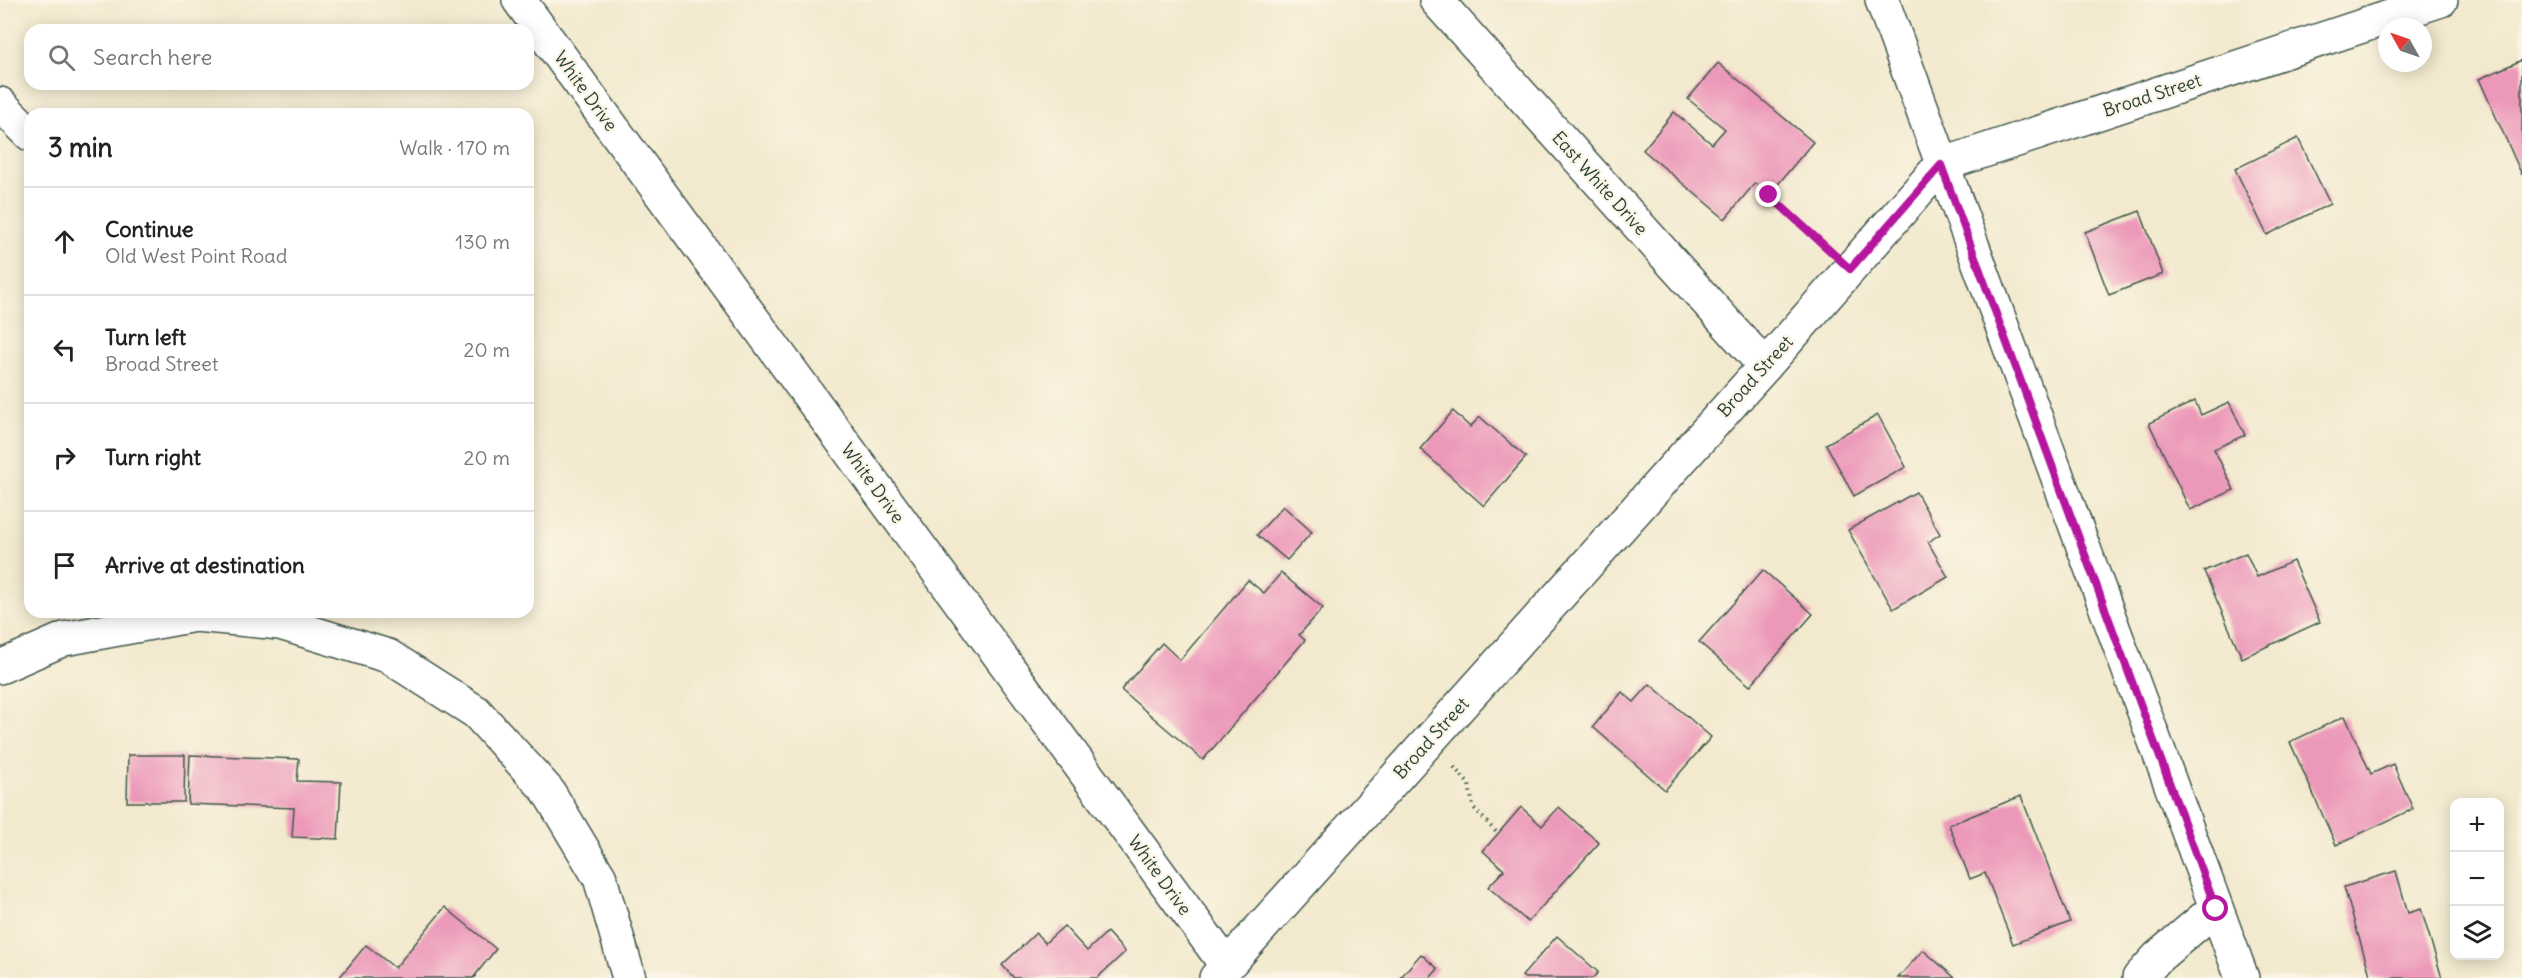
<!DOCTYPE html>
<html lang="en">
<head>
<meta charset="utf-8">
<style>
  :root { --surface:#fff; --page:#f2f2f2; --text:#222; --muted:#767676; --line:#e0e0e0 }
  body { margin:0; font-family:Delius,sans-serif; background:var(--page); color:var(--text) }
  .controls { position:absolute; right:18px; bottom:18px; display:grid; overflow:hidden; border-radius:12px; box-shadow:0 3px 15px #0003 }
  .controls button { width:54px; height:54px; display:grid; place-items:center; padding:0; border:0; border-bottom:2px solid var(--line); background:var(--surface); color:var(--text); font:30px sans-serif }
  .compass { position:absolute; left:2378px; top:18px; width:54px; height:54px; border-radius:50%; background:var(--surface); box-shadow:0 3px 15px #0003; rotate:310deg }
  .stop { position:absolute; width:18px; height:18px; margin:-14px; border:4px solid #b5179e; border-radius:50%; background:#fff }
  .stop.end { background:#b5179e; border-color:#fff; box-shadow:0 2px 6px #0008 }
  .list { margin:0; padding:0; list-style:none }
  h2 { display:flex; justify-content:space-between; align-items:center; height:78px; margin:0; padding:0 24px; font-size:26px }
  h2 small { font-size:20px; font-weight:400; color:var(--muted) }
  .list li { display:grid; grid-template-columns:39px 1fr auto; gap:18px; align-items:center; box-sizing:border-box; height:108px; padding:0 24px; border-top:2px solid var(--line) }
  .list b { display:block; font-size:22px; white-space:nowrap }
  .list p { margin:0; font-size:20px; white-space:nowrap; color:var(--muted) }
  .list em { font-size:20px; font-style:normal; color:var(--muted) }
  .icon { flex:none; width:33px; height:33px; fill:none; stroke:currentColor; stroke-width:2; stroke-linecap:round; stroke-linejoin:round }
  .map { position:relative; flex:none; width:2522px; height:978px; overflow:hidden }
  .search { position:absolute; background:var(--surface); box-shadow:0 3px 15px #0003; left:24px; top:24px; width:510px; height:66px; display:flex; align-items:center; gap:15px; box-sizing:border-box; padding:0 21px; border-radius:18px; color:var(--muted); font-size:22px }
  .panel { position:absolute; background:var(--surface); box-shadow:0 3px 15px #0003; left:24px; top:108px; width:510px; height:510px; border-radius:18px }
  .map>svg:first-child { display:block }
</style>
</head>
<body>
<div class="map">
<svg width="2522" height="978" viewBox="0 0 2522 978">
  <rect width="100%" height="100%" fill="#fcf5e5"/>
  <filter id="ink" filterUnits="userSpaceOnUse"><feTurbulence type="fractalNoise" baseFrequency=".0167" numOctaves="2"/><feDisplacementMap in="SourceGraphic" scale="12" xChannelSelector="R" yChannelSelector="G"/><feConvolveMatrix kernelMatrix="1 2 1 2 8 2 1 2 1" color-interpolation-filters="sRGB"/></filter>
  <filter id="wash" filterUnits="userSpaceOnUse"><feTurbulence type="fractalNoise" baseFrequency=".008" numOctaves="4" result="noise"/><feDisplacementMap in="SourceGraphic" scale="24" xChannelSelector="R" yChannelSelector="G"/><feGaussianBlur stdDeviation="1.35" result="paint"/><feColorMatrix in="noise" values="0 0 0 0 0 0 0 0 0 0 0 0 0 0 0 0 0 1.4 0 .05"/><feComposite in="paint" operator="in"/></filter>
  <g filter="url(#wash)">
    <rect width="100%" height="100%" fill="#f2e9ce"/>
    <g id="blocks">
      <g fill="#ec99b9">
        <polygon points="2522,60 2522,175 2479,79"/>
        <polygon points="1718,63 1813,142 1769,195 1755,183 1725,219 1643,150 1674,112 1712,144 1725,129 1688,99"/>
        <polygon points="2298,138 2330,204 2267,235 2235,169"/>
        <polygon points="2140,211 2163,274 2109,295 2085,232"/>
        <polygon points="2195,401 2201,415 2229,402 2245,435 2214,449 2234,490 2190,510 2149,423"/>
        <polygon points="1453,411 1470,427 1480,417 1526,457 1484,506 1420,449"/>
        <polygon points="1878,415 1906,467 1854,496 1826,444"/>
        <polygon points="1916,492 1940,534 1928,542 1948,577 1893,609 1848,530"/>
        <polygon points="1283,506 1312,532 1287,560 1257,535"/>
        <polygon points="2246,553 2257,577 2293,561 2320,622 2242,658 2204,571"/>
        <polygon points="1763,570 1813,614 1750,686 1699,642"/>
        <polygon points="1281,573 1323,608 1299,635 1305,640 1203,760 1121,690 1162,643 1180,660 1248,580 1264,593"/>
        <polygon points="1650,684 1711,737 1665,790 1593,727 1622,692 1634,702"/>
        <polygon points="2345,716 2371,774 2393,764 2413,809 2336,845 2290,742"/>
        <polygon points="128,755 185,755 184,802 127,802"/>
        <polygon points="190,755 299,759 297,781 341,782 338,839 292,837 294,808 188,804"/>
        <polygon points="2021,796 2070,922 2013,944 1985,873 1970,879 1949,825"/>
        <polygon points="1521,807 1542,826 1559,807 1599,843 1528,922 1488,887 1504,870 1483,851"/>
        <polygon points="2396,871 2408,913 2421,909 2442,978 2371,978 2344,887"/>
        <polygon points="445,907 496,949 473,978 339,978 366,945 395,968"/>
        <polygon points="1064,926 1087,951 1107,932 1125,952 1097,978 1014,978 1002,965 1036,933 1045,943"/>
        <polygon points="1557,936 1598,972 1593,978 1525,978 1522,976"/>
        <polygon points="1923,950 1955,978 1898,978"/>
        <polygon points="1421,954 1438,969 1430,978 1400,978"/>
      </g>
    </g>
  </g>
  <g filter="url(#ink)">
    <use href="#blocks" fill-opacity="0" stroke="#3f574b" stroke-width="1.5"/>
    <g fill="none" stroke-linecap="round" stroke-linejoin="round">
      <defs>
        <g id="minor">
          <polyline points="519,0 1227,966"/>
          <polyline points="1436,0 1765,366"/>
          <polyline points="1882,0 2242,978"/>
          <polyline points="0,104 30,134"/>
          <polyline points="194,612 195,615 280,623 388,656 476,712 548,791 600,878 629,978"/>
          <polyline points="0,667 64,639 195,615"/>
          <polyline points="1216,978 1765,366 1941,165 2441,0"/>
          <polyline points="2139,978 2158,957 2216,908"/>
        </g>
      </defs>
      <use href="#minor" stroke="#3f574b" stroke-width="36"/>
      <g stroke="#3f574b" stroke-width="4" stroke-dasharray="1.5 4.5" stroke-linecap="butt">
        <polyline points="1769,195 1822,243"/>
        <polyline points="1454,767 1469,784 1473,807 1498,834"/>
        <polyline points="475,976 477,978"/>
      </g>
      <use href="#minor" stroke="#fff" stroke-width="33"/>
    </g>
  </g>
  <g fill="none" stroke-linecap="round" stroke-linejoin="round" filter="url(#ink)">
    <polyline stroke="#b5179e" stroke-width="8" points="1769,195 1850,269 1941,165 2216,909"/>
  </g>
  <g text-anchor="middle" dominant-baseline="central" stroke-width="4.5" stroke-linejoin="round" paint-order="stroke">
    <g font-size="18" fill="#1f3d34" stroke="#fcf5e5">
      <text transform="translate(586 91) rotate(54)">White Drive</text>
      <text transform="translate(2152 95) rotate(-18)">Broad Street</text>
      <text transform="translate(1600 183) rotate(48)">East White Drive</text>
      <text transform="translate(1755 376) rotate(-48)">Broad Street</text>
      <text transform="translate(873 483) rotate(54)">White Drive</text>
      <text transform="translate(1431 738) rotate(-48)">Broad Street</text>
      <text transform="translate(1160 875) rotate(54)">White Drive</text>
    </g>
  </g>
</svg>
<div class="controls">
<button>+</button>
<button>−</button>
<button><svg class="icon" aria-label="layers" viewBox="0 0 24 24"><path d="M12 4l9 5-9 5-9-5zM3 14l9 5 9-5"/></svg></button>
</div>
<svg class="compass" viewBox="-18 -18 36 36"><path d="M0-13l5 13h-10z" fill="#e53935"/><path d="M0 13l5-13h-10z" fill="#767676"/></svg>
<div class="stop" style="left:2216px;top:909px"></div>
<div class="stop end" style="left:1769px;top:195px"></div>
<div class="search"><svg class="icon" aria-label="search" viewBox="0 0 24 24"><circle cx="10" cy="10" r="6"/><path d="M15 15l6 6"/></svg>Search here</div>
<section class="panel">
<h2>3 min<small>Walk · 170 m</small></h2>
<ul class="list">
<li><svg class="icon" aria-label="ahead" viewBox="0 0 24 24"><path d="M12 20V5M6 11l6-6 6 6"/></svg><div><b>Continue</b><p>Old West Point Road</p></div><em>130 m</em></li>
<li><svg class="icon" aria-label="left" viewBox="0 0 24 24"><path d="M17 20v-9H6M10 6l-5 5 5 5"/></svg><div><b>Turn left</b><p>Broad Street</p></div><em>20 m</em></li>
<li><svg class="icon" aria-label="right" viewBox="0 0 24 24"><path d="M7 20v-9h11M14 6l5 5-5 5"/></svg><div><b>Turn right</b></div><em>20 m</em></li>
<li><svg class="icon" aria-label="arrive" viewBox="0 0 24 24"><path d="M6 21V4h12l-3 4 3 4H6"/></svg><div><b>Arrive at destination</b></div></li>
</ul>
</section>
</div>
</body>
</html>
